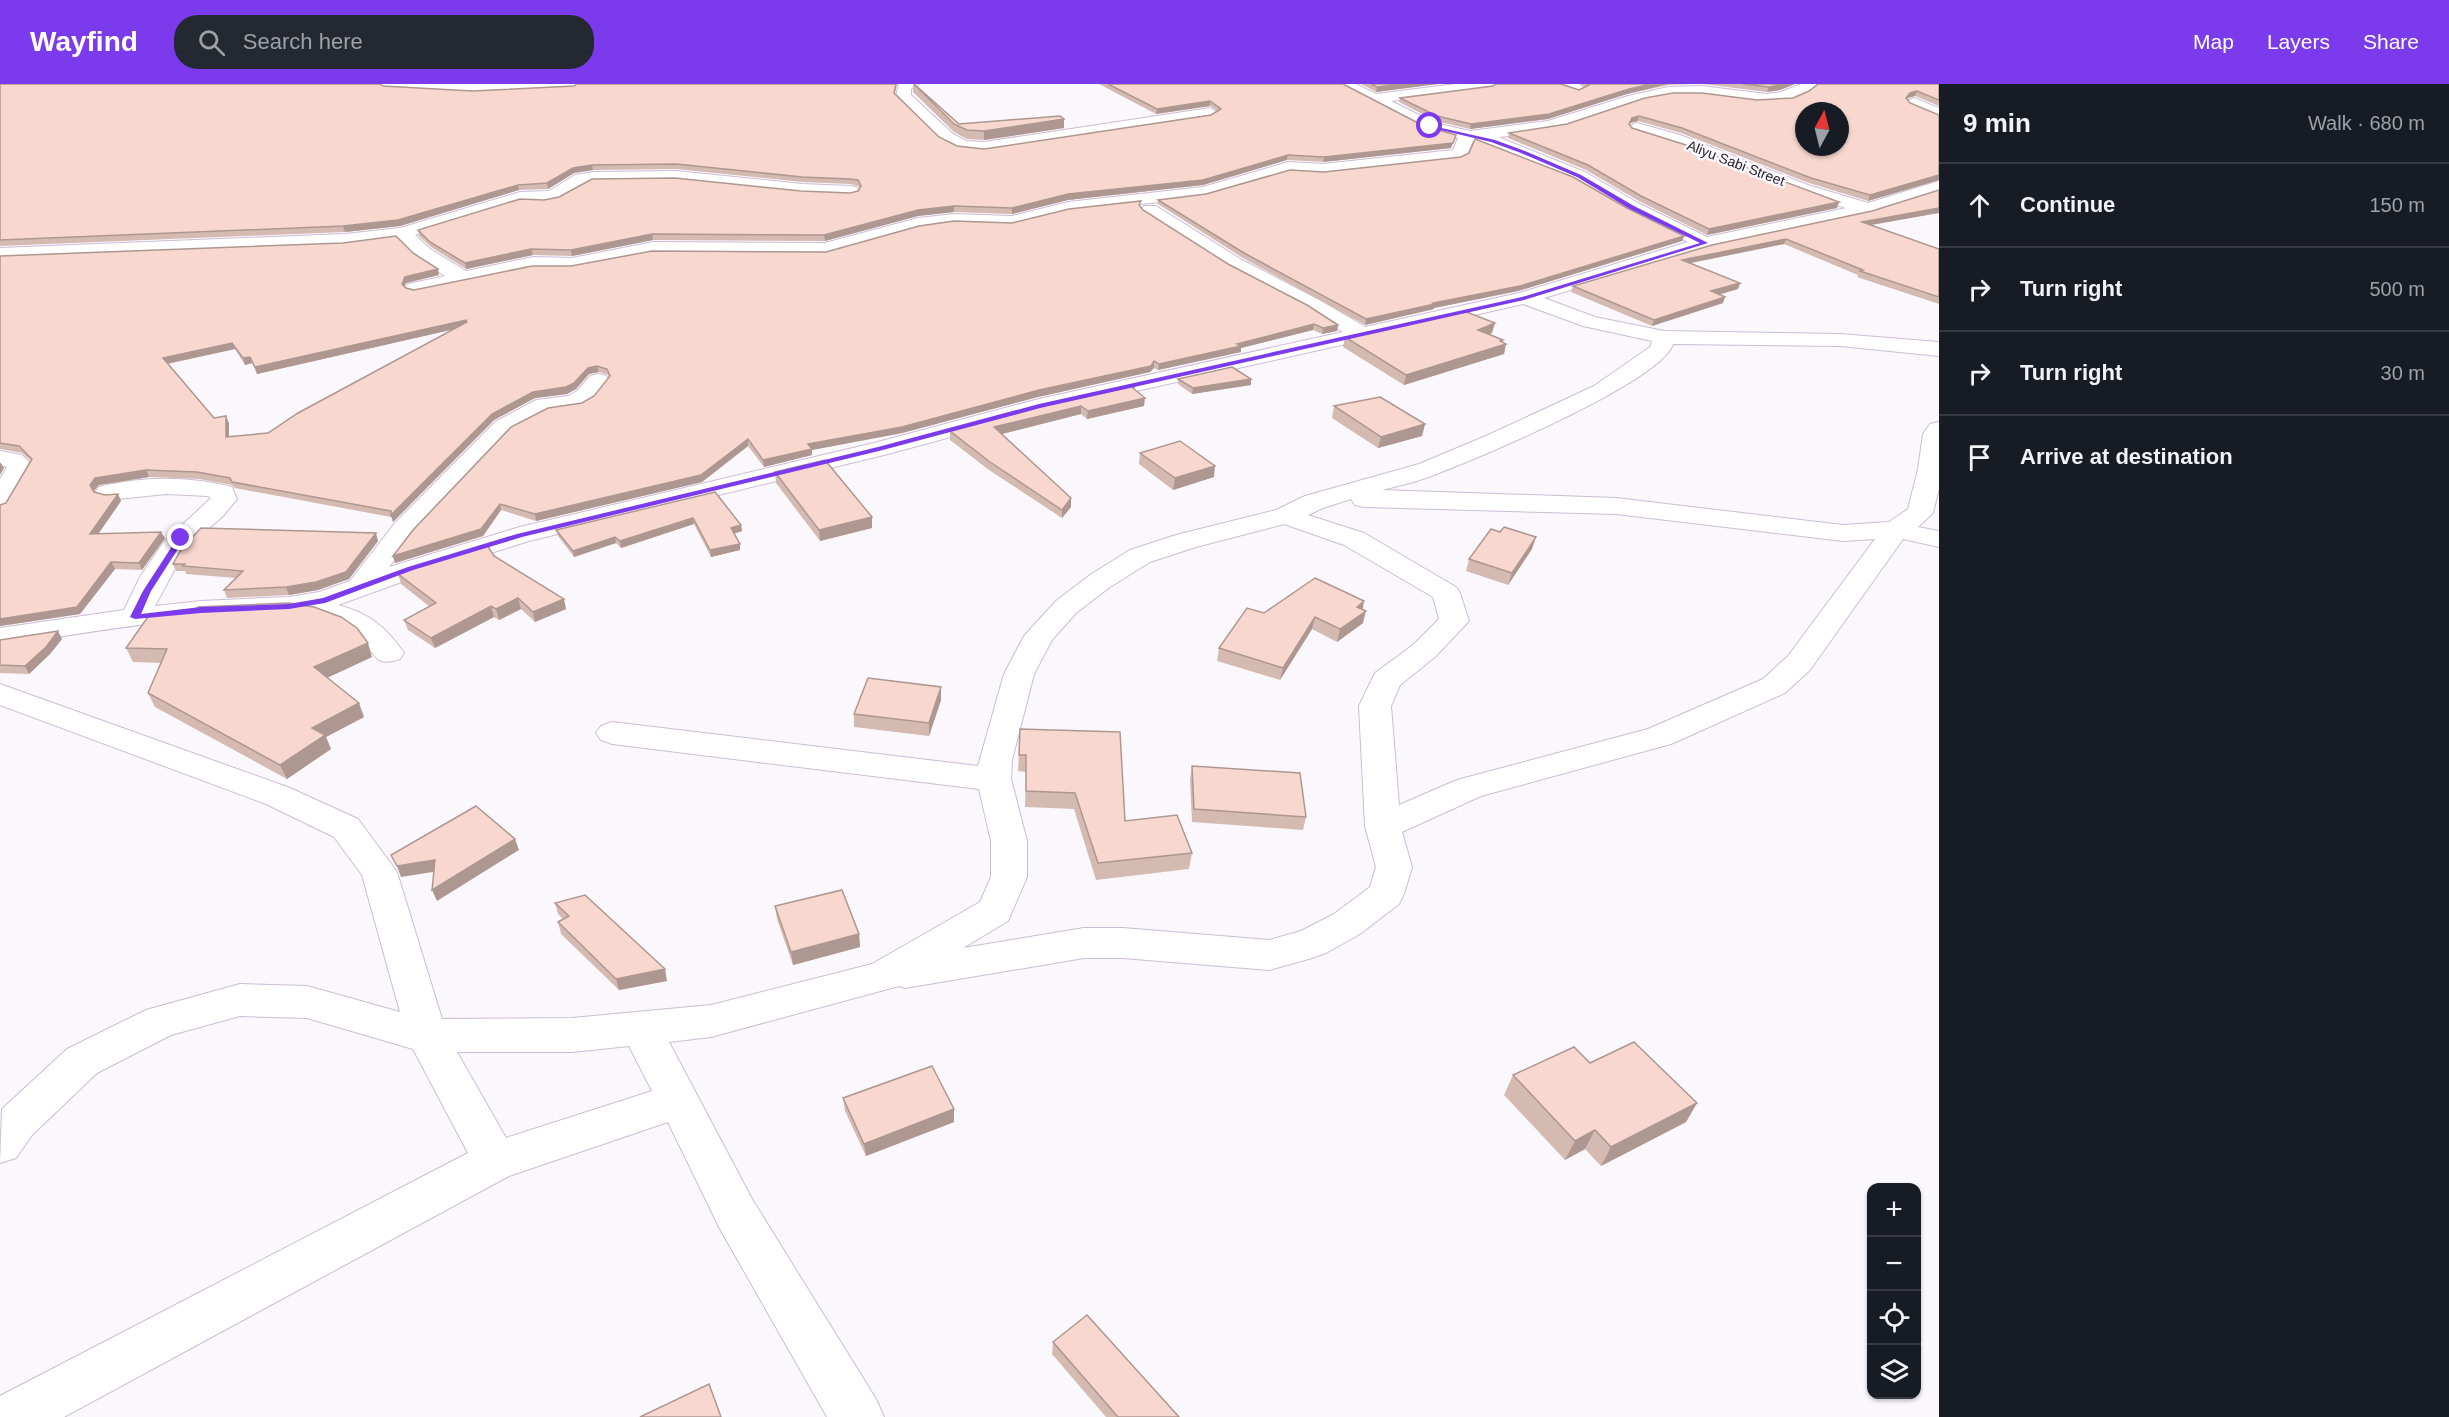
<!DOCTYPE html>
<html lang="en">
<head>
<meta charset="utf-8">
<style>
  :root { --surface:#171b24; --page:#242831; --text:#f1f3f6; --muted:#9ea1a6; --line:#363941; --accent:#7c3aed }
  body { margin:0; font-family:Helvetica,sans-serif; background:var(--page); color:var(--text) }
  .controls { position:absolute; right:18px; bottom:18px; display:grid; overflow:hidden; border-radius:12px; box-shadow:0 2px 4px #0004 }
  .controls button { width:54px; height:54px; display:grid; place-items:center; padding:0; border:0; border-bottom:2px solid var(--line); background:var(--surface); color:var(--text); font:30px sans-serif }
  .compass { position:absolute; left:1795px; top:18px; width:54px; height:54px; border-radius:50%; background:var(--surface); box-shadow:0 2px 4px #0004; rotate:7deg }
  .stop { position:absolute; width:18px; height:18px; margin:-14px; border:4px solid #7c3aed; border-radius:50%; background:#fff }
  .stop.end { background:#7c3aed; border-color:#fff; box-shadow:0 2px 6px #0008 }
  .list { margin:0; padding:0; list-style:none }
  h2 { display:flex; justify-content:space-between; align-items:center; height:78px; margin:0; padding:0 24px; font-size:26px }
  h2 small { font-size:20px; font-weight:400; color:var(--muted) }
  .list li { display:grid; grid-template-columns:39px 1fr auto; gap:18px; align-items:center; box-sizing:border-box; height:84px; padding:0 24px; border-top:2px solid var(--line) }
  .list b { display:block; font-size:22px; white-space:nowrap }
  .list em { font-size:20px; font-style:normal; color:var(--muted) }
  .icon { flex:none; width:33px; height:33px; fill:none; stroke:currentColor; stroke-width:2; stroke-linecap:round; stroke-linejoin:round }
  .map { position:relative; flex:none; width:1939px; height:1333px; overflow:hidden }
  header { display:flex; align-items:center; gap:36px; box-sizing:border-box; height:84px; padding:0 30px; background:var(--accent); color:#fff }
  header strong { font-size:28px }
  nav { display:flex; gap:33px; margin-inline-start:auto; font-size:21px }
  .search { width:420px; height:54px; background:var(--page); display:flex; align-items:center; gap:15px; box-sizing:border-box; padding:0 21px; border-radius:24px; color:var(--muted); font-size:22px }
  main { display:flex }
  aside { flex:1; background:var(--surface) }
  .map>svg:first-child { display:block }
</style>
</head>
<body>
<header>
<strong>Wayfind</strong>
<div class="search"><svg class="icon" aria-label="search" viewBox="0 0 24 24"><circle cx="10" cy="10" r="6"/><path d="M15 15l6 6"/></svg>Search here</div>
<nav><a>Map</a><a>Layers</a><a>Share</a></nav>
</header>
<main>
<div class="map">
<svg width="1939" height="1333" viewBox="0 0 1939 1333">
  <rect width="100%" height="100%" fill="#fbf8fd"/>
  <g fill="none" stroke-linecap="round" stroke-linejoin="round">
    <defs>
      <g id="minor">
        <polygon points="377,0 582,0 575,4 473,9 384,4"/>
        <polygon points="899,0 919,0 911,5 911,11 953,50 966,57 984,58 1210,24 1218,29 1210,34 984,68 957,65 941,56 898,15 896,12"/>
        <path d="M1338,0H1356L1376,10L1456,0H1499L1492,4L1391,17L1435,39L1470,47L1548,37L1628,12L1668,3L1701,2L1767,10L1781,8L1801,0H1818C1790,35 1723,10 1686,10C1647,11 1611,29 1575,40C1550,48 1524,51 1498,53L1585,88L1638,119L1707,153L1846,124C1773,102 1705,67 1631,47L1629,44L1631,41L1637,39L1680,51L1808,101L1868,119L1939,97V108L1869,130L1709,164L1544,214L1595,233L1664,247L1840,250L1939,258V272L1840,262L1673,260C1662,297 1481,373 1439,389C1421,397 1401,401 1382,406L1616,414L1843,441L1889,438L1908,425L1918,385L1923,350L1930,340L1939,338V404L1933,429L1918,443L1939,447V463L1903,455L1810,586L1785,609L1671,660L1481,712L1402,748L1412,783L1404,810L1399,820L1360,850L1326,869L1312,874L1269,886L1123,874H1084L905,904L899,902L711,953L669,958L752,1115L876,1315L884,1333H827L720,1145L668,1038L509,1092L64,1333H0V1312L468,1069L413,965L307,934L240,932L171,951L97,989L32,1051L16,1074L0,1079L2,1025L67,965L146,926L240,900L307,902L400,928L362,791L334,753L266,720L0,621V600L290,704L358,735L397,788L442,935L572,934L711,921L872,880L980,818L991,793V757L979,705L612,660L601,656L596,649L601,642L612,638L978,682L1004,590L1024,552L1056,517L1090,491L1130,466L1176,451L1276,426L1305,412L1419,380L1486,352L1594,302L1650,263L1652,257L1583,242L1523,220L1373,254L1364,258L1359,257L1043,328L888,370L529,457L421,491L338,521C369,529 386,543 404,569L400,575C393,577 384,580 378,575C371,570 367,559 361,554C346,540 313,530 294,530C195,529 97,547 0,562V544L124,526L140,493L163,459L211,414L208,412L166,410L108,416L99,413L95,408L99,403C142,392 189,392 232,403L237,415L223,432L195,456L183,470L155,522L201,517L289,513L319,508L350,497L395,439L495,338L536,316L568,312L577,307L590,292L598,290L606,292L609,297L593,317L582,324L549,328L511,348L413,451L389,483L520,443L874,359L1039,315L1343,248L1307,225L1228,184L1144,130L1141,126L1144,122H1156L1242,176L1321,217L1365,243L1519,209L1688,158L1626,127L1573,96L1488,61L1473,57L1466,73L1460,75L1323,90L1289,88L1205,113L1068,128L1012,142L954,140L919,145L826,171L653,170L572,186L533,185L415,210L408,208L405,204L408,200L445,192L416,173L398,155L345,162L0,176V164L345,150L400,144L520,108L549,107L575,91L593,88L676,87L802,100L850,102L856,103L859,107L856,111L850,112L802,110L676,97L593,98C580,100 571,111 559,116C548,120 533,119 521,118L415,151L430,165L466,187L533,173L572,174L653,158L825,159L918,134L954,130L1012,132L1068,118L1203,103L1288,78L1323,80L1453,66L1458,54L1424,45ZM1351,415L1355,421L1364,423L1616,430L1843,457L1875,455L1788,572L1763,595L1648,645L1457,696L1399,721L1391,622L1400,601L1435,573L1469,537L1460,509L1456,503L1364,449L1308,431L1323,424ZM1284,440L1344,461L1433,513L1439,535L1413,561L1375,589L1359,622L1365,742L1376,783L1370,803L1334,830L1301,847L1269,856L1123,844H1084L963,864L1008,837L1027,793V757L1011,695L1012,676L1034,590L1052,556L1076,529L1110,503L1150,478L1196,463ZM629,962L652,1007L506,1054L457,968H572Z"/>
        <polygon points="1559,0 1579,0 1585,5 1578,9 1561,3"/>
        <polygon points="1914,14 1939,24 1939,34 1909,22 1906,19 1909,16"/>
        <polygon points="0,367 22,371 33,382 9,424 0,426 0,395 7,383 0,381"/>
      </g>
    </defs>
    <use href="#minor" stroke="#ccbcd5" stroke-width="2"/>
    <use href="#minor" fill="#fff" fill-rule="evenodd"/>
  </g>
  <g fill="#d5bab1" fill-rule="evenodd">
    <polygon points="0,0 383,2 472,7 574,2 577,0 897,0 895,9 939,53 957,62 984,65 1211,31 1217,27 1210,22 1156,30 1099,0 1343,0 1424,42 1456,51 1451,64 1323,78 1287,76 1203,101 1068,116 1012,130 954,128 918,132 825,157 653,156 572,172 533,171 466,185 431,163 419,152 418,146 544,116 801,107 850,109 858,107 859,104 858,102 850,100 802,98 676,85 593,86 574,89 548,105 519,106 400,142 345,148 0,162"/>
    <polygon points="913,0 959,40 1064,44 984,56 967,55 954,48 913,8"/>
    <polygon points="1361,0 1438,0 1376,8"/>
    <polygon points="1581,0 1693,0 1668,1 1627,10 1548,35 1470,45 1436,37 1399,18 1400,14 1493,2 1579,6 1585,3"/>
    <polygon points="1703,0 1795,0 1780,6 1767,8"/>
    <polygon points="1939,0 1939,22 1915,12 1908,14 1907,15 1910,19 1939,31 1939,96 1868,117 1809,99 1681,49 1638,37 1630,39 1629,41 1632,44 1839,118 1837,124 1707,151 1639,117 1586,86 1508,54 1509,49 1757,16 1793,14 1809,7"/>
    <polygon points="1158,116 1627,124 1684,152 1682,157 1518,207 1434,224 1434,225 1365,241 1243,174 1158,120"/>
    <path d="M1141,123L1143,126L1228,180L1338,241L1337,247L1322,250L1313,246L1241,264V268L1158,286L1154,284L1150,288L1038,313L902,349L812,366V371L764,383L748,362L702,398L536,437L501,426L483,452L395,479L393,472L582,319L594,312L609,293L608,291L599,288L589,290L576,305L567,310L535,314L494,336L393,438L391,433L235,404L232,401L199,395L149,393L99,401L94,407L105,411L118,410L121,417L99,449L165,454L142,486L115,485L80,530L0,542V421L6,419L31,377L22,369L0,365V172L413,169L439,191L406,199L404,203L406,204L414,206L571,182L826,168L1012,139ZM455,245L268,349L229,352V339L214,334L168,280L235,265L245,281L252,279L257,290Z"/>
    <polygon points="1872,127 1872,141 1939,165 1939,220 1857,193 1858,191 1784,160 1691,179 1740,199 1738,205 1719,211 1723,219 1652,242 1571,208 1573,202"/>
    <polygon points="1492,249 1489,250 1503,256 1502,258 1506,260 1504,270 1404,301 1343,263 1345,253"/>
    <polygon points="1178,295 1251,301 1192,310 1178,300"/>
    <polygon points="1135,302 1134,306 1144,322 1087,335 1081,330 1001,350 1071,414 1071,423 1062,434 989,386 950,356 950,347"/>
    <polygon points="1334,322 1425,340 1422,352 1378,364 1332,334"/>
    <polygon points="1140,369 1214,393 1173,406 1139,380"/>
    <polygon points="775,388 872,444 820,457 776,399"/>
    <polygon points="715,408 741,441 742,447 734,450 740,466 711,473 694,440 621,464 616,459 574,473 558,452 556,446"/>
    <polygon points="378,457 349,495 318,506 289,511 227,514 224,506 236,494 186,490 185,487 176,487 173,480"/>
    <polygon points="1532,465 1508,501 1466,487 1469,475"/>
    <polygon points="494,472 566,525 535,538 521,525 499,536 494,533 435,564 408,546 404,536 430,523 401,500 398,490"/>
    <polygon points="1362,525 1363,539 1337,558 1312,545 1280,596 1217,577 1219,564 1264,529"/>
    <polygon points="62,555 50,570 29,590 0,589 0,556"/>
    <polygon points="126,564 372,573 327,594 364,633 326,653 331,665 287,695 155,623 148,609 161,579 133,578"/>
    <polygon points="941,616 929,652 854,643 854,630"/>
    <polygon points="1020,645 1125,737 1192,769 1189,785 1096,796 1074,725 1025,723 1026,688 1018,687"/>
    <polygon points="1192,682 1306,733 1303,746 1192,738 1190,695"/>
    <polygon points="555,819 667,897 619,906 561,850 558,838 563,835 558,830"/>
    <polygon points="775,822 859,850 860,863 793,881 777,835"/>
    <polygon points="1590,979 1697,1019 1686,1038 1601,1082 1585,1065 1565,1076 1504,1011 1513,991"/>
    <polygon points="843,1014 954,1038 866,1072 845,1027"/>
    <polygon points="1053,1258 1179,1333 1106,1333 1052,1270"/>
  </g>
  <g fill="#ae9790">
    <polygon points="1401,0 1438,0 1376,8 1377,3"/>
    <polygon points="1652,0 1668,0 1627,10 1548,35 1470,45 1471,40"/>
    <polygon points="1785,0 1795,0 1780,6 1767,8 1769,3"/>
    <polygon points="1917,7 1915,12 1908,14 1904,19 1906,14 1910,9"/>
    <polygon points="1210,17 1210,22 1156,30 1157,25"/>
    <polygon points="1639,32 1638,37 1630,39 1627,45 1632,34"/>
    <polygon points="1064,35 1064,44 984,56 984,47"/>
    <polygon points="1456,51 1451,64 1323,78 1324,73"/>
    <polygon points="1288,71 1287,76 1203,101 1068,116 1012,130 1012,124 1068,110"/>
    <polygon points="592,81 593,86 574,89 548,105 547,99 573,84"/>
    <polygon points="1939,91 1939,96 1868,117 1870,111"/>
    <polygon points="518,101 519,106 400,142 345,148 343,142"/>
    <polygon points="1839,118 1837,124 1707,151 1709,145"/>
    <polygon points="954,122 954,128 918,132 825,157 824,151 918,126"/>
    <polygon points="1939,124 1939,129 1860,143 1862,138"/>
    <polygon points="652,150 653,156 572,172 571,166"/>
    <polygon points="1684,152 1682,157 1518,207 1434,224 1434,225 1365,241 1366,235 1433,219"/>
    <polygon points="1786,155 1784,160 1680,181 1682,176"/>
    <polygon points="531,165 533,171 466,185 465,179"/>
    <polygon points="438,185 439,191 406,199 403,205 402,200 405,193"/>
    <polygon points="1740,199 1738,205 1709,213 1711,207"/>
    <polygon points="1725,213 1723,219 1652,242 1654,236"/>
    <polygon points="466,236 468,242 257,290 255,283"/>
    <polygon points="1495,239 1492,249 1476,256 1478,246"/>
    <polygon points="1314,240 1313,246 1241,264 1241,268 1158,286 1159,280"/>
    <polygon points="1338,241 1337,247 1322,250 1323,244"/>
    <polygon points="1503,256 1502,261 1506,260 1504,270 1404,301 1406,291"/>
    <polygon points="232,259 235,265 165,280 163,274"/>
    <polygon points="250,273 252,279 245,281 243,274"/>
    <polygon points="1154,277 1154,284 1150,288 1038,313 902,349 812,366 812,371 764,383 763,376 808,360 1039,306"/>
    <polygon points="597,282 599,288 589,290 576,305 567,310 535,314 494,336 393,438 391,431 492,330 533,308 588,284"/>
    <polygon points="1251,295 1251,301 1192,310 1193,304"/>
    <polygon points="1145,314 1144,322 1087,335 1088,327"/>
    <polygon points="1081,322 1081,330 994,352 994,343"/>
    <polygon points="226,332 229,339 229,359 226,353"/>
    <polygon points="1425,340 1422,352 1378,364 1381,353"/>
    <polygon points="748,355 748,362 702,398 536,437 535,430"/>
    <polygon points="0,378 4,384 0,391"/>
    <polygon points="1215,382 1214,393 1173,406 1175,394"/>
    <polygon points="146,386 149,393 99,401 93,408 90,401 95,394"/>
    <polygon points="118,410 121,417 94,456 90,450"/>
    <polygon points="1071,414 1071,423 1062,434 1062,426"/>
    <polygon points="500,420 501,426 483,452 395,479 393,472"/>
    <polygon points="872,433 872,444 820,457 819,446"/>
    <polygon points="693,434 694,440 621,464 620,457"/>
    <polygon points="741,441 742,447 732,450 731,444"/>
    <polygon points="161,448 165,454 142,486 139,479"/>
    <polygon points="376,449 378,457 349,495 318,506 289,511 286,503"/>
    <polygon points="615,453 616,459 574,473 573,467"/>
    <polygon points="1536,453 1532,465 1508,501 1512,489"/>
    <polygon points="740,460 740,466 711,473 710,466"/>
    <polygon points="111,478 115,485 80,530 0,542 0,535"/>
    <polygon points="518,514 521,525 499,536 496,525"/>
    <polygon points="564,515 566,525 535,538 533,528"/>
    <polygon points="1364,517 1362,530 1357,523"/>
    <polygon points="491,522 494,533 435,564 431,554"/>
    <polygon points="1366,527 1363,539 1337,558 1340,545"/>
    <polygon points="1315,533 1312,545 1280,596 1283,584"/>
    <polygon points="58,547 62,555 50,570 29,590 25,582"/>
    <polygon points="368,559 372,573 320,597 314,583"/>
    <polygon points="941,603 941,616 929,652 929,639"/>
    <polygon points="359,619 364,633 326,653 331,665 287,695 280,681 312,644"/>
    <polygon points="515,755 519,766 437,817 432,806"/>
    <polygon points="435,776 439,787 401,793 397,782"/>
    <polygon points="859,850 860,863 793,881 791,868"/>
    <polygon points="665,885 667,897 619,906 616,895"/>
    <polygon points="1697,1019 1686,1038 1601,1082 1611,1063"/>
    <polygon points="954,1025 954,1038 866,1072 864,1060"/>
    <polygon points="1595,1046 1585,1065 1565,1076 1575,1057"/>
  </g>
  <g fill="#f8d8ce" stroke="#ae9790" stroke-width="1.5" fill-rule="evenodd">
    <polygon points="0,0 380,0 383,2 472,7 574,2 577,0 896,0 894,9 939,53 957,62 984,65 1211,31 1221,25 1210,17 1157,25 1108,0 1343,0 1424,42 1456,51 1453,59 1324,73 1288,71 1203,96 1068,110 1012,124 954,122 918,126 824,151 652,150 571,166 531,165 465,179 430,158 418,146 520,115 544,116 559,113 592,95 675,94 801,107 850,109 858,107 861,102 858,96 850,95 802,93 676,80 592,81 573,84 547,99 518,101 398,136 343,142 0,156"/>
    <polygon points="914,0 959,40 1060,32 1064,35 984,47 967,46 954,40"/>
    <polygon points="1371,0 1401,0 1377,3"/>
    <polygon points="1496,0 1561,0 1579,6 1589,1 1588,0 1652,0 1629,5 1549,30 1471,40 1437,32 1400,14 1493,2"/>
    <polygon points="1743,0 1785,0 1769,3"/>
    <path d="M1818,0H1939V16L1917,7L1910,9L1906,14L1910,19L1939,31V91L1870,111L1811,94L1682,44L1639,32L1632,34L1629,40L1632,44L1686,61L1839,118L1709,145L1641,112L1588,81L1509,49L1567,40L1645,14L1673,9H1702L1757,16L1793,14L1809,7ZM1804,27H1840V63H1804Z"/>
    <polygon points="1475,55 1573,93 1627,124 1684,152 1520,202 1433,219 1435,220 1366,235 1244,169 1158,116 1206,110 1290,86 1324,88 1461,73 1469,69"/>
    <polygon points="1939,106 1939,124 1862,138 1939,165 1939,213 1860,187 1863,186 1786,155 1682,176 1740,199 1711,207 1725,213 1654,236 1573,202 1712,161 1872,127"/>
    <path d="M1141,117L1139,121L1143,126L1228,180L1307,221L1338,241L1323,244L1314,240L1237,260L1241,262L1159,280L1154,277L1151,282L1039,306L902,343L808,360L812,365L763,376L748,355L701,391L535,430L500,420L481,445L393,472L413,446L511,343L548,324L582,319L594,312L610,292L607,285L597,282L588,284L574,299L566,303L533,308L492,330L391,431V427L232,398L230,394L197,388L146,386L95,394L90,401L94,408L105,411L118,410L90,450L161,448L139,479L111,478L77,523L0,535V421L6,419L32,375L19,362L0,359V172L343,159L396,152L413,169L438,185L405,193L402,200L406,204L414,206L532,182H571L652,167L826,168L919,142L954,137L1012,139L1069,125ZM466,236L467,238L298,329L268,349L226,353V332L214,334L163,274L232,259L243,274L250,273L255,283Z"/>
    <polygon points="1464,227 1495,239 1478,246 1503,256 1500,257 1506,260 1406,291 1345,253 1367,250"/>
    <polygon points="1232,283 1251,295 1193,304 1178,295"/>
    <polygon points="1135,302 1133,304 1145,314 1088,327 1081,322 994,343 1071,414 1062,426 990,378 950,347 1044,322"/>
    <polygon points="1380,313 1425,340 1381,353 1334,322"/>
    <polygon points="1180,357 1215,382 1175,394 1140,369"/>
    <polygon points="825,376 872,433 819,446 775,388"/>
    <polygon points="715,408 741,441 731,444 740,460 710,466 693,434 620,457 615,453 573,467 556,446"/>
    <polygon points="1504,443 1536,453 1512,489 1469,475 1491,445 1500,448"/>
    <polygon points="201,444 376,449 346,488 316,498 286,503 224,506 243,487 183,482 185,480 173,480 182,464"/>
    <polygon points="487,461 494,472 564,515 533,528 518,514 496,525 491,522 431,554 404,536 436,519 398,490"/>
    <polygon points="1315,494 1364,517 1357,523 1366,527 1340,545 1315,533 1283,584 1219,564 1247,524 1264,529"/>
    <polygon points="289,519 314,523 341,533 357,544 368,559 314,583 359,619 312,644 325,651 280,681 148,609 167,565 126,564 150,530 192,528 198,523"/>
    <polygon points="58,547 46,563 25,582 0,581 0,556"/>
    <polygon points="868,594 941,603 929,639 854,630"/>
    <polygon points="1020,645 1120,648 1125,737 1177,731 1192,769 1098,779 1075,709 1026,707 1026,671 1019,671"/>
    <polygon points="1192,682 1300,689 1306,733 1194,725"/>
    <polygon points="476,722 515,755 432,806 435,776 397,782 391,771"/>
    <polygon points="842,806 859,850 791,868 775,822"/>
    <polygon points="585,811 665,885 616,895 558,838 569,832 555,819"/>
    <polygon points="1634,958 1697,1019 1611,1063 1595,1046 1575,1057 1513,991 1574,963 1590,979"/>
    <polygon points="932,982 954,1025 864,1060 843,1014"/>
    <polygon points="1087,1231 1179,1333 1118,1333 1053,1258"/>
    <polygon points="709,1300 721,1333 640,1333"/>
  </g>
  <polygon fill="#7c3aed" points="1428,41 1495,56 1525,67 1581,91 1634,122 1708,159 1524,216 1040,324 879,367 522,453 413,486 325,519 289,525 201,529 135,535 130,533 143,507 178,453 181,452 185,454 151,507 141,530 201,523 289,520 323,514 408,483 517,450 878,363 1039,320 1522,213 1700,159 1630,125 1577,93 1521,69 1491,58 1428,43"/>
  <g text-anchor="middle" dominant-baseline="central" stroke-width="5" stroke-linejoin="round" paint-order="stroke">
    <g font-size="14" fill="#262029" stroke="#fbf8fd">
      <text transform="translate(1736 79) rotate(21)">Aliyu Sabi Street</text>
    </g>
  </g>
</svg>
<div class="controls">
<button>+</button>
<button>−</button>
<button><svg class="icon" aria-label="locate" viewBox="0 0 24 24"><circle cx="12" cy="12" r="6"/><path d="M12 2v4M12 18v4M2 12h4M18 12h4"/></svg></button>
<button><svg class="icon" aria-label="layers" viewBox="0 0 24 24"><path d="M12 4l9 5-9 5-9-5zM3 14l9 5 9-5"/></svg></button>
</div>
<svg class="compass" viewBox="-18 -18 36 36"><path d="M0-13l5 13h-10z" fill="#e53935"/><path d="M0 13l5-13h-10z" fill="#9ea1a6"/></svg>
<div class="stop" style="left:1430px;top:42px"></div>
<div class="stop end" style="left:181px;top:454px"></div>
</div>
<aside>
<h2>9 min<small>Walk · 680 m</small></h2>
<ul class="list">
<li><svg class="icon" aria-label="ahead" viewBox="0 0 24 24"><path d="M12 20V5M6 11l6-6 6 6"/></svg><div><b>Continue</b></div><em>150 m</em></li>
<li><svg class="icon" aria-label="right" viewBox="0 0 24 24"><path d="M7 20v-9h11M14 6l5 5-5 5"/></svg><div><b>Turn right</b></div><em>500 m</em></li>
<li><svg class="icon" aria-label="right" viewBox="0 0 24 24"><path d="M7 20v-9h11M14 6l5 5-5 5"/></svg><div><b>Turn right</b></div><em>30 m</em></li>
<li><svg class="icon" aria-label="arrive" viewBox="0 0 24 24"><path d="M6 21V4h12l-3 4 3 4H6"/></svg><div><b>Arrive at destination</b></div></li>
</ul>
</aside>
</main>
</body>
</html>
